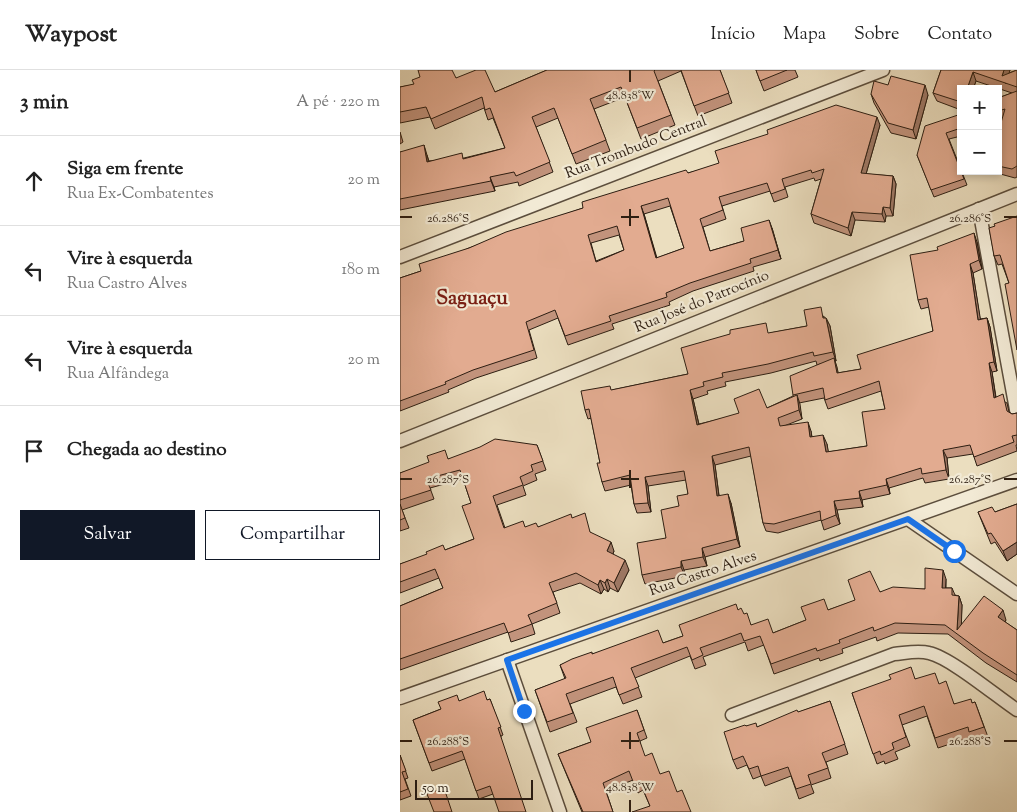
<!DOCTYPE html>
<html lang="pt">
<head>
<meta charset="utf-8">
<style>
  :root { --surface:#fff; --page:#f6f6f6; --text:#222; --muted:#767676; --line:#e0e0e0; --accent:#111827 }
  body { margin:0; font-family:"Sorts Mill Goudy",serif; background:var(--page); color:var(--text) }
  .controls { position:absolute; right:15px; top:15px; display:grid; overflow:hidden; border-radius:0px; box-shadow:0 2px 8px #0003 }
  .controls button { width:45px; height:45px; display:grid; place-items:center; padding:0; border:0; border-bottom:1px solid var(--line); background:var(--surface); color:var(--text); font:25px sans-serif }
  .scale { position:absolute; left:15px; bottom:12px; width:118px; box-sizing:border-box; padding-left:5px; border:2px solid #2d1e12; border-top:0; font-size:14px; line-height:18px; white-space:nowrap; color:#2d1e12; -webkit-text-stroke:4px #f2ead5; paint-order:stroke }
  .stop { position:absolute; width:15px; height:15px; margin:-11px; border:4px solid #1a73e8; border-radius:50%; background:#fff }
  .stop.end { background:#1a73e8; border-color:#fff; box-shadow:0 1px 5px #0008 }
  .list { margin:0; padding:0; list-style:none }
  h2 { display:flex; justify-content:space-between; align-items:center; height:65px; margin:0; padding:0 20px; font-size:21px }
  h2 small { font-size:16px; font-weight:400; color:var(--muted) }
  .list li { display:grid; grid-template-columns:32px 1fr auto; gap:15px; align-items:center; box-sizing:border-box; height:90px; padding:0 20px; border-top:1px solid var(--line) }
  .list b { display:block; font-size:19px; white-space:nowrap }
  .list p { margin:0; font-size:16px; white-space:nowrap; color:var(--muted) }
  .list em { font-size:16px; font-style:normal; color:var(--muted) }
  .actions { display:flex; gap:10px; padding:15px 20px }
  .actions a { flex:1; padding:11px 0; border:1px solid var(--accent); border-radius:0px; text-align:center; font-size:18px; color:var(--accent) }
  .actions .main { background:var(--accent); color:#fff }
  .icon { flex:none; width:28px; height:28px; fill:none; stroke:currentColor; stroke-width:2; stroke-linecap:round; stroke-linejoin:round }
  .map { position:relative; flex:none; width:617px; height:742px; overflow:hidden }
  header { display:flex; align-items:center; gap:30px; box-sizing:border-box; height:70px; padding:0 25px; background:var(--surface); border-bottom:1px solid var(--line) }
  header strong { font-size:24px }
  nav { display:flex; gap:28px; margin-inline-start:auto; font-size:18px }
  main { display:flex }
  aside { flex:1; background:var(--surface) }
  .map>svg:first-child { display:block }
</style>
</head>
<body>
<header>
<strong>Waypost</strong>
<nav><a>Início</a><a>Mapa</a><a>Sobre</a><a>Contato</a></nav>
</header>
<main>
<aside>
<h2>3 min<small>A pé · 220 m</small></h2>
<ul class="list">
<li><svg class="icon" aria-label="ahead" viewBox="0 0 24 24"><path d="M12 20V5M6 11l6-6 6 6"/></svg><div><b>Siga em frente</b><p>Rua Ex-Combatentes</p></div><em>20 m</em></li>
<li><svg class="icon" aria-label="left" viewBox="0 0 24 24"><path d="M17 20v-9H6M10 6l-5 5 5 5"/></svg><div><b>Vire à esquerda</b><p>Rua Castro Alves</p></div><em>180 m</em></li>
<li><svg class="icon" aria-label="left" viewBox="0 0 24 24"><path d="M17 20v-9H6M10 6l-5 5 5 5"/></svg><div><b>Vire à esquerda</b><p>Rua Alfândega</p></div><em>20 m</em></li>
<li><svg class="icon" aria-label="arrive" viewBox="0 0 24 24"><path d="M6 21V4h12l-3 4 3 4H6"/></svg><div><b>Chegada ao destino</b></div></li>
</ul>
<div class="actions"><a class="main">Salvar</a><a>Compartilhar</a></div>
</aside>
<div class="map">
<svg width="617" height="742" viewBox="0 0 617 742">
  <rect width="100%" height="100%" fill="#ebdebf"/>
  <filter id="stains"><feTurbulence type="fractalNoise" baseFrequency=".004" numOctaves="4"/><feColorMatrix values="0 0 0 0 .2 0 0 0 0 .09 0 0 0 0 .02 0 0 0 .5 -.17"/></filter>
  <radialGradient id="worn" r=".72"><stop offset=".6" stop-color="#630" stop-opacity="0"/><stop offset="1" stop-color="#630" stop-opacity=".3"/></radialGradient>
  <g fill="none" stroke-linecap="round" stroke-linejoin="round">
    <defs>
      <g id="minor">
        <polyline points="579,139 617,345"/>
        <polyline points="0,187 483,0"/>
        <polyline points="0,371 617,124"/>
        <polyline points="508,449 617,524"/>
        <polyline points="107,590 160,742"/>
        <polyline points="0,628 617,410"/>
        <path d="M332,645L494,584C506,583 518,580 529,583C551,588 596,626 617,640"/>
      </g>
    </defs>
    <use href="#minor" stroke="#5c4e3d" stroke-width="15"/>
    <use href="#minor" stroke="#f2ead5" stroke-width="12"/>
  </g>
  <g fill="#c2937c" stroke="#2d1e12" fill-rule="evenodd">
    <polygon points="147,0 320,0 332,33 298,46 281,1 258,11 275,55 241,69 225,27 194,39 210,81 176,94 158,48 136,57 153,102 119,116 118,112 94,117 95,121 0,140 0,82 27,85 29,91 64,88 105,78 93,48 88,50 84,38 35,59 30,47 0,53 0,17 56,8 95,22"/>
    <polygon points="356,0 395,0 398,7 364,21"/>
    <polygon points="541,0 610,0 609,3 617,0 617,107 615,108 593,102 593,101 598,101 598,63 602,50 598,51 598,28 612,23 576,11 573,19 561,19 561,40 537,31 533,23"/>
    <polygon points="471,24 528,25 516,69 491,63 474,33"/>
    <polygon points="561,44 561,66 549,69 567,115 534,127 517,85"/>
    <path d="M480,55L466,104L493,106L496,114L493,146H486L485,152L455,150L451,166L414,153L411,144L421,109L415,111L414,108L385,117L388,127L374,132L370,121L322,136L326,149L303,157L310,181L344,171L372,158L381,189L353,197L354,201L293,221L269,232L270,235L212,254L214,259L168,275L158,248L129,260L137,288L76,308L48,320L49,322L0,341V208L21,201L69,178L183,138L288,103ZM270,136L284,178L257,188L244,144ZM219,165L224,180L196,191L191,173Z"/>
    <polygon points="0,62 3,72 0,74"/>
    <polygon points="595,156 609,213 602,194 598,195 594,186"/>
    <path d="M577,172L582,199L573,203L580,249L587,248L590,257L597,301L592,302L596,327L607,333L609,342L612,344L617,343V375H616L617,381L577,396L573,384L547,388L549,409L525,413L523,408L489,418L490,424L462,430L463,437L437,440L440,454L424,460L421,450L378,463L366,461L363,453L351,386L315,395L319,425L331,433L340,477L305,487L307,496L284,500L285,506L245,514L242,505L266,468L279,436L288,424L286,410L248,416L251,442L237,443L234,434L231,415L205,421L202,412L200,393L191,348L188,349L185,340L212,320L288,304L370,263L407,256L424,246V248H426L430,256L436,291H435L438,303L461,299L533,261L529,237L521,239L518,230ZM416,291L417,295L420,294L393,325V326L367,338L299,354L293,329L308,324L307,321L326,316L325,312L371,303ZM481,321L485,339L467,376L428,382L427,374L412,367L411,361L384,356L402,349L399,333L424,328L428,339Z"/>
    <polygon points="137,375 146,400 135,404 137,410 123,416 126,425 97,435 105,458 138,457 172,448 214,481 213,484 229,500 218,522 210,518 208,522 204,519 201,524 180,513 153,522 160,543 132,554 135,564 111,572 108,562 0,600 0,536 43,518 39,508 0,523 0,494 45,480 74,469 71,433 63,409 30,418 34,429 2,440 9,458 0,461 0,403 48,389"/>
    <polygon points="617,434 617,484 607,491 595,472 591,474 578,442 595,442"/>
    <polygon points="546,509 546,518 552,518 555,525 559,526 562,535 561,555 606,550 605,552 617,560 617,612 586,593 548,564 498,563 477,571 476,567 442,579 443,583 420,591 419,588 374,604 364,575 348,581 345,572 303,587 306,595 295,599 290,586 235,608 242,627 223,634 216,617 170,634 177,652 150,662 135,620 165,609 160,595 192,584 263,573 283,566 338,540 344,544 351,555 373,563 406,550 428,540 480,522 525,519"/>
    <polygon points="515,609 539,614 554,634 572,633 575,632 588,667 573,672 571,667 538,678 527,646 502,655 510,676 495,682 498,689 485,694 484,691 477,694 452,623"/>
    <polygon points="90,629 103,665 101,666 93,724 79,729 65,689 32,701 13,650 41,639 59,631 87,630"/>
    <polygon points="430,631 448,684 426,692 431,708 411,715 414,723 399,729 391,706 365,716 361,706 353,709 347,695 337,699 333,690 346,656 357,657"/>
    <polygon points="237,640 247,668 240,671 250,736 243,720 238,723 233,710 206,721 213,742 182,742 158,684 191,672"/>
    <polygon points="0,685 8,708 5,709 11,726 0,730"/>
  </g>
  <g fill="#9e7865" stroke="#2d1e12">
    <polygon points="604,0 610,0 606,14 602,6"/>
    <polygon points="573,2 576,11 573,19 567,19"/>
    <polygon points="525,15 528,25 516,69 513,60"/>
    <polygon points="477,47 480,55 464,111 461,103"/>
    <polygon points="24,75 27,85 31,102 27,92"/>
    <polygon points="493,106 496,114 493,146 490,138"/>
    <polygon points="90,107 94,117 95,121 91,111"/>
    <polygon points="241,136 244,144 259,197 256,188"/>
    <polygon points="483,137 486,146 485,152 482,144"/>
    <polygon points="452,142 455,150 451,166 448,158"/>
    <polygon points="369,150 372,158 381,189 378,180"/>
    <polygon points="574,163 577,172 582,199 579,190"/>
    <polygon points="570,194 573,203 582,259 578,250"/>
    <polygon points="426,248 430,256 436,291 433,282"/>
    <polygon points="587,248 590,257 597,301 594,292"/>
    <polygon points="434,288 437,297 440,312 437,303"/>
    <polygon points="589,293 592,302 597,337 594,328"/>
    <polygon points="290,320 293,329 301,364 297,355"/>
    <polygon points="397,325 400,334 402,349 399,340"/>
    <polygon points="408,352 411,361 413,376 410,367"/>
    <polygon points="423,365 427,374 430,391 426,382"/>
    <polygon points="543,380 547,388 549,409 546,400"/>
    <polygon points="312,386 315,395 320,435 317,426"/>
    <polygon points="245,407 248,416 251,442 248,433"/>
    <polygon points="486,409 489,418 490,424 487,415"/>
    <polygon points="459,421 462,430 463,437 460,428"/>
    <polygon points="328,424 331,433 340,477 337,469"/>
    <polygon points="434,431 437,440 440,454 436,445"/>
    <polygon points="211,472 214,481 210,491 207,481"/>
    <polygon points="617,472 617,484 607,491 603,481"/>
    <polygon points="302,478 305,487 307,496 303,487"/>
    <polygon points="225,490 229,500 218,522 214,513"/>
    <polygon points="281,491 284,500 285,506 281,497"/>
    <polygon points="543,500 546,509 545,527 542,518"/>
    <polygon points="207,509 210,518 208,522 205,513"/>
    <polygon points="200,510 204,519 201,524 198,515"/>
    <polygon points="559,526 562,535 561,567 557,560"/>
    <polygon points="603,540 606,550 601,556 598,547"/>
  </g>
  <g fill="#e2ab90" stroke="#2d1e12" fill-rule="evenodd">
    <polygon points="18,0 52,0 56,8 76,0 85,0 95,22 147,0 255,0 254,1 271,45 237,58 221,17 190,29 206,70 172,84 154,38 132,47 150,92 116,106 114,102 90,107 91,111 0,129 0,82 24,75 27,92 62,83 63,89 105,78 90,38 85,40 82,27 31,49 26,37 0,42 0,17 14,14 12,10 20,7"/>
    <polygon points="281,0 320,0 329,23 294,36"/>
    <polygon points="356,0 387,0 360,11"/>
    <polygon points="541,0 604,0 602,6 617,0 617,17 573,2 567,19 561,19 561,32 533,23"/>
    <polygon points="491,6 525,15 513,60 488,53 471,24 474,11 488,15"/>
    <polygon points="617,21 617,96 612,99 598,96 598,63 605,39 598,41 598,28"/>
    <path d="M436,35L477,47L461,103L493,106L490,138L483,137L482,144L452,142L448,158L411,144L424,99L412,103L411,100L382,109L385,119L371,124L367,113L319,127L323,140L300,149L310,181L344,171L341,158L369,150L378,180L350,189L351,193L290,213L266,223L267,227L209,246L211,251L165,266L155,240L126,252L134,280L73,300L45,312L46,314L0,331V208L21,201L19,194L69,178L106,162L183,138L182,132L286,100L288,103L319,93L315,81L368,64L367,60ZM268,128L284,178L256,188L241,136ZM217,156L224,180L196,192L188,165Z"/>
    <polygon points="561,44 561,58 546,63 564,109 531,120 517,85 525,56"/>
    <polygon points="617,146 617,280 605,214 609,213 600,185 594,186 589,158 595,156 594,154"/>
    <polygon points="574,163 579,190 570,194 578,250 587,248 594,292 589,293 594,328 603,324 607,341 612,344 617,343 617,365 612,366 614,372 574,387 570,375 543,380 546,400 522,404 521,398 486,409 487,415 459,421 460,428 434,431 436,445 421,451 420,441 374,454 363,453 349,377 312,386 317,426 328,424 337,469 302,478 303,487 281,491 281,497 242,505 237,473 266,468 261,440 279,436 277,426 288,424 284,401 245,407 248,433 234,434 230,405 202,412 197,393 200,393 189,339 185,340 181,321 210,316 211,320 288,304 281,278 330,264 330,260 366,253 368,263 407,256 404,240 421,237 423,248 426,248 433,282 414,286 413,282 368,294 322,303 323,307 303,312 304,316 290,320 297,355 339,343 334,329 359,319 367,338 397,325 399,340 378,348 380,356 408,352 410,367 423,365 426,382 467,376 462,342 485,339 479,311 425,330 423,318 393,325 390,306 434,288 437,303 461,299 457,285 533,261 527,228 518,230 510,185 538,180 537,177"/>
    <polygon points="95,369 137,375 143,391 131,395 133,401 120,407 123,415 93,426 104,458 123,451 125,457 136,453 138,457 171,444 172,448 185,443 190,462 211,472 207,481 225,490 214,513 207,509 205,513 200,510 198,515 176,503 149,513 157,533 128,545 132,554 108,563 104,553 0,589 0,536 43,518 35,499 0,512 0,494 27,484 26,482 43,475 45,480 74,469 62,436 71,433 60,400 26,409 31,420 0,430 0,403 29,392 27,386 45,380 48,389 80,377"/>
    <polygon points="0,434 5,448 0,450"/>
    <polygon points="617,434 617,472 603,481 591,463 588,464 578,442 592,437 595,442"/>
    <polygon points="525,498 543,500 542,518 552,518 552,525 559,526 557,560 584,526 603,540 598,547 617,560 617,605 583,583 545,555 495,553 474,561 473,557 439,570 440,573 417,581 416,578 371,594 360,566 344,571 341,563 325,569 300,578 303,585 292,590 287,577 231,598 239,617 219,625 213,607 166,624 173,643 147,652 135,620 166,608 160,595 172,589 192,582 192,584 258,560 263,573 283,566 279,555 336,534 338,540 341,538 344,544 347,543 351,555 368,549 373,563 406,550 401,537 424,529 428,540 455,530 448,510 470,501 480,522 493,517 525,519"/>
    <polygon points="511,597 515,609 535,603 539,614 546,611 554,634 571,629 572,633 575,632 584,657 569,662 568,657 535,668 524,636 499,645 506,667 492,673 494,679 481,685 480,681 473,684 452,623 491,609 489,605"/>
    <polygon points="84,621 87,630 90,629 101,657 98,658 126,742 99,742 90,716 76,721 62,681 29,693 13,650 41,639 38,632 57,625 59,631"/>
    <polygon points="430,631 445,674 422,683 428,698 408,705 411,714 396,719 388,697 361,706 358,696 349,699 343,686 333,690 324,662 345,655 346,656 356,653 357,657 397,640 398,642"/>
    <polygon points="237,640 244,660 237,663 245,686 252,683 260,704 269,701 277,722 282,720 291,742 232,742 250,736 240,712 234,714 229,701 203,713 213,742 183,742 158,684 191,672 186,658"/>
    <polygon points="0,685 6,701 2,702 8,719 0,722"/>
    <polygon points="44,718 52,742 34,742 27,724"/>
  </g>
  <g fill="none" stroke-linecap="round" stroke-linejoin="round">
    <polyline stroke="#1a73e8" stroke-width="6" points="124,641 107,590 508,449 554,481"/>
  </g>
  <path fill="none" stroke="#2d1e12" stroke-width="2" d="M230,0V12M230,139V156M0,147H12M221,147H239M604,147H617M230,400V418M0,409H12M221,409H239M604,409H617M230,662V679M0,671H12M221,671H239M604,671H617M230,730V742"/>
  <g text-anchor="middle" dominant-baseline="central" stroke-width="4.5" stroke-linejoin="round" paint-order="stroke">
    <g font-size="15" fill="#2d1e12" stroke="#f2ead5">
      <text transform="translate(236 78) rotate(-21)">Rua Trombudo Central</text>
      <text transform="translate(302 232) rotate(-22)">Rua José do Patrocínio</text>
      <text transform="translate(303 504) rotate(-19)">Rua Castro Alves</text>
    </g>
    <g font-size="20" font-weight="bold" fill="#7a1f14" stroke="#f2ead5">
      <text x="72" y="229">Saguaçu</text>
    </g>
  </g>
  <g font-size="12" text-anchor="middle" fill="#2d1e12" stroke="#f2ead5" stroke-width="4.5" stroke-linejoin="round" paint-order="stroke">
    <text x="230" y="29">48.838°W</text>
    <text x="48" y="152">26.286°S</text>
    <text x="570" y="152">26.286°S</text>
    <text x="48" y="413">26.287°S</text>
    <text x="570" y="413">26.287°S</text>
    <text x="48" y="675">26.288°S</text>
    <text x="570" y="675">26.288°S</text>
    <text x="230" y="721">48.838°W</text>
  </g>
  <rect width="100%" height="100%" filter="url(#stains)"/>
  <rect width="100%" height="100%" fill="url(#worn)"/>
</svg>
<div class="controls">
<button>+</button>
<button>−</button>
</div>
<div class="scale">50 m</div>
<div class="stop" style="left:554px;top:481px"></div>
<div class="stop end" style="left:124px;top:641px"></div>
</div>
</main>
</body>
</html>
